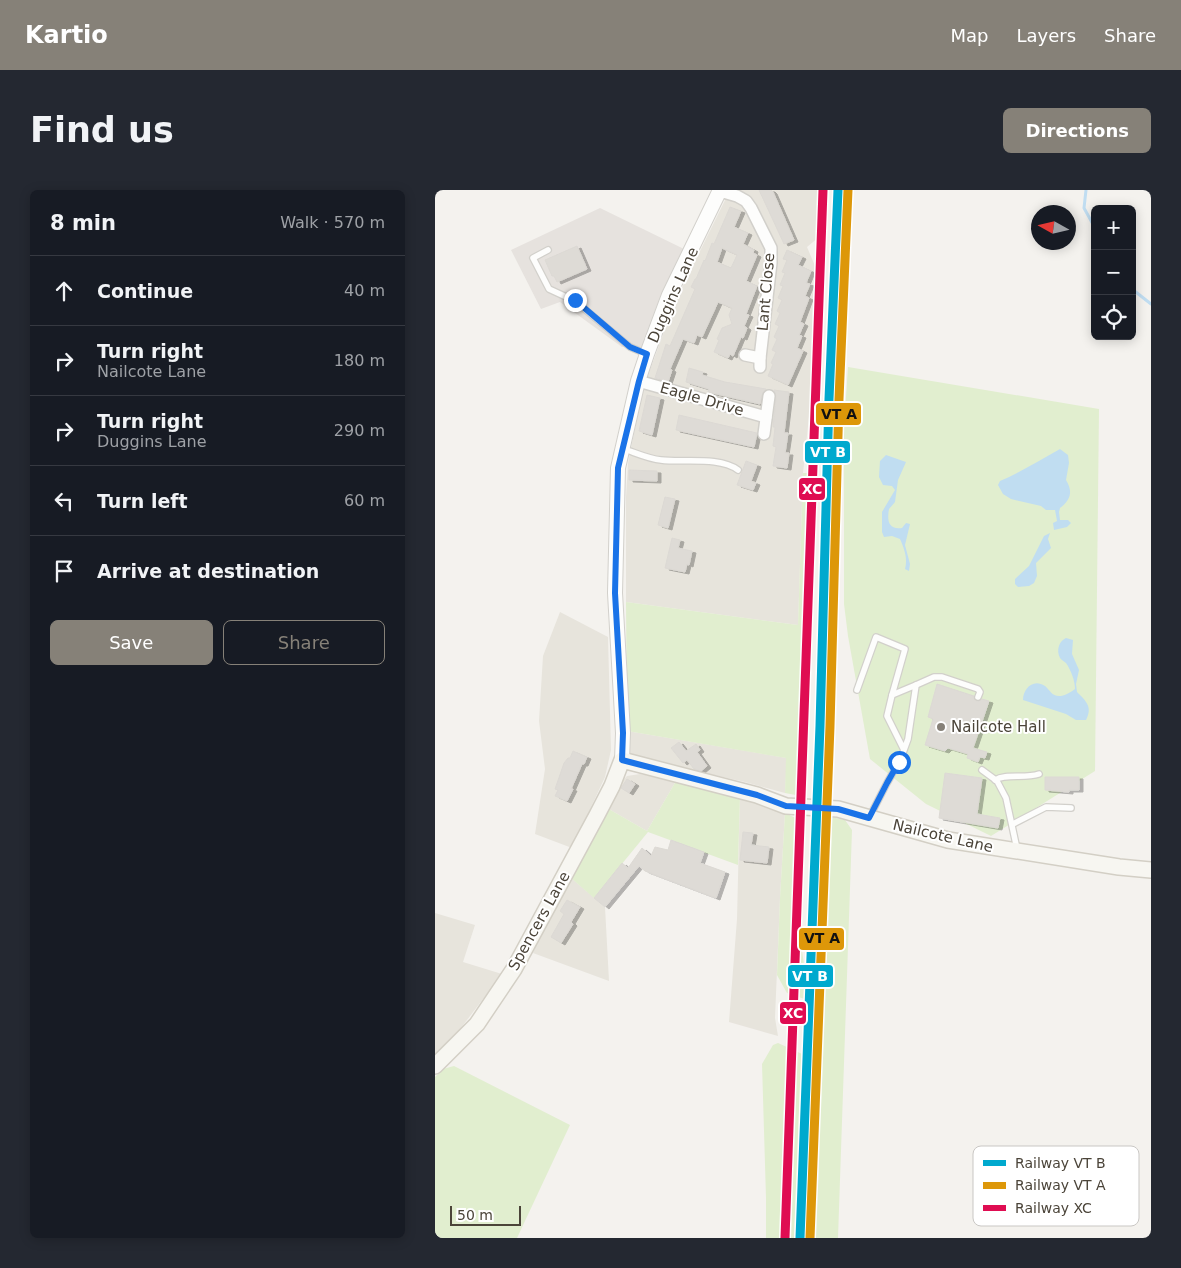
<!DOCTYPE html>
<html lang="en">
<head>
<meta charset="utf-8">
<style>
  :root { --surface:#171b24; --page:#242831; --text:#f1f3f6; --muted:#9ea1a6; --line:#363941; --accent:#868178 }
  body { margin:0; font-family:"DejaVu Sans",sans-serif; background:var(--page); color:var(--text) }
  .controls { position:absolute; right:15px; top:15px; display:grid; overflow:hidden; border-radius:8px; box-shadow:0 2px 12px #0003 }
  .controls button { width:45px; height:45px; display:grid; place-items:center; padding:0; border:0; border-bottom:1px solid var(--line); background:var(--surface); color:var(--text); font:25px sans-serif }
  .compass { position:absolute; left:596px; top:15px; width:45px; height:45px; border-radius:50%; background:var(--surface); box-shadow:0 2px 12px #0003; rotate:278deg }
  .scale { position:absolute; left:15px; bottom:12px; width:71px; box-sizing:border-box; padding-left:5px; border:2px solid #4b4439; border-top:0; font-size:14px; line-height:18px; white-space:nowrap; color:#4b4439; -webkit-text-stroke:4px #fff; paint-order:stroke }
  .stop { position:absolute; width:15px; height:15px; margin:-11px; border:4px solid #1a73e8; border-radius:50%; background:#fff }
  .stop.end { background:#1a73e8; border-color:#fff; box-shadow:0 1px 5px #0008 }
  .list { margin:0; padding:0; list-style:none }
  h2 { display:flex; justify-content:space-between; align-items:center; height:65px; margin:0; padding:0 20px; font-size:21px }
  h2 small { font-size:16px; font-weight:400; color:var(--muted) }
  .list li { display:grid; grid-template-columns:32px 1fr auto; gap:15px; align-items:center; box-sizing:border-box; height:70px; padding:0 20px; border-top:1px solid var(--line) }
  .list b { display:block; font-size:19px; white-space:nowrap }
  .list p { margin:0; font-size:16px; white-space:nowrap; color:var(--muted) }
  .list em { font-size:16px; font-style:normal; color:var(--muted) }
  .actions { display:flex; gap:10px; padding:15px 20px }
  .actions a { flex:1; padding:11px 0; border:1px solid var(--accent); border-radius:8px; text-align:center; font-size:18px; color:var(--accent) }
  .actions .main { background:var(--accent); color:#fff }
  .icon { flex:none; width:28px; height:28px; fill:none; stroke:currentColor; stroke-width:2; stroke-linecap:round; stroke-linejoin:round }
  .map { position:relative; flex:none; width:716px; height:1048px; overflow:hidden; border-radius:8px }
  header { display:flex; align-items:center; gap:30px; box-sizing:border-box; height:70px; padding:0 25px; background:var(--accent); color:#fff }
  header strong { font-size:24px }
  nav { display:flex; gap:28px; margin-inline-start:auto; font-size:18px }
  .intro { display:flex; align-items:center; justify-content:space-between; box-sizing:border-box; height:120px; padding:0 30px }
  h1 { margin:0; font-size:35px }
  .button { padding:12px 22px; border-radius:8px; background:var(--accent); color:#fff; font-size:18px; font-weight:700 }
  main { display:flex; gap:30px; padding:0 30px }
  aside { flex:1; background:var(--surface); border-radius:8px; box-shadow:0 2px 12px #0003 }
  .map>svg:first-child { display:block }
</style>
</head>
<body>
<header>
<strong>Kartio</strong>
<nav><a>Map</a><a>Layers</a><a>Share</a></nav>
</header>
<div class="intro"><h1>Find us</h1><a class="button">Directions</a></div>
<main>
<aside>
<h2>8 min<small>Walk · 570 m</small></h2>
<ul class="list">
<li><svg class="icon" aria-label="ahead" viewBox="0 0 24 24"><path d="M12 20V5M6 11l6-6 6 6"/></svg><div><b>Continue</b></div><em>40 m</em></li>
<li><svg class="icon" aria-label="right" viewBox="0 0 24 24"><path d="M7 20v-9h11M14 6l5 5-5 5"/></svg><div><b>Turn right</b><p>Nailcote Lane</p></div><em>180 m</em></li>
<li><svg class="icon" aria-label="right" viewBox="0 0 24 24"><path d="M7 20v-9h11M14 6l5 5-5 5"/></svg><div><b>Turn right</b><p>Duggins Lane</p></div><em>290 m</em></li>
<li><svg class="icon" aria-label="left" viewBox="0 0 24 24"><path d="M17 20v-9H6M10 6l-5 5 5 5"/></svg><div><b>Turn left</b></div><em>60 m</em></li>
<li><svg class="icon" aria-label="arrive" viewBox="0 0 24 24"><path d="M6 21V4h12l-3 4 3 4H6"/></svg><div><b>Arrive at destination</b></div></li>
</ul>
<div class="actions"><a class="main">Save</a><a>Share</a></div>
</aside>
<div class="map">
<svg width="716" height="1048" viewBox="0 0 716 1048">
  <defs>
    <filter id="shadow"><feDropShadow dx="4" dy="2" stdDeviation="0" flood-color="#0004"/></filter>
  </defs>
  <rect width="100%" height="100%" fill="#f4f2ee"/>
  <g fill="#e7e4dc">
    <polygon points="295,0 387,0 384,47 372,57 383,83 383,110 376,208 368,283 363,435 191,412 191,307 193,273 208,199 240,112"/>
    <polygon points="125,422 173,447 176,560 170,587 137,658 100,644 110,579 104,531 108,466"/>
    <polygon points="192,541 352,568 350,603 310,592 201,567 194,562"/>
    <polygon points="205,584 241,591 212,641 172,618 184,594 192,586"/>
    <polygon points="305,606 350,623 345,708 340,828 343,846 294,832 302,729"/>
    <polygon points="136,688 170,717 174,791 98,763 106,744"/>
    <polygon points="0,723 40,735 28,772 67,784 19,847 0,865"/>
  </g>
  <polygon fill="#e6e2de" points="165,18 249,59 209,158 199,155 187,157 125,112 106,119 76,60"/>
  <g fill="#e1eecf">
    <polygon points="413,177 664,219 660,581 556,646 491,614 435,569 413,446 409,414 409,237"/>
    <polygon points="368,283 378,283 366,606 350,603 351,568 192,541 191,412 363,435"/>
    <polygon points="241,591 305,606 303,675 213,642 159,708 136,688 172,618 212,641"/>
    <path d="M350,623L365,630L369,649L363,736L369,774L375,776L390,777V633L396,627L410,630L417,640L403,1048H331V1008L327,874L338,855L343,853L378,869C387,852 388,834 387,815L352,803L342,785L345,708Z"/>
    <polygon points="19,876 135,935 82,1048 0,1048 0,887 8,879"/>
  </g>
  <g fill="#c0ddf1">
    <path d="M625,259L633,265L634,273L631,290C638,301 636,310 625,318L624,322L625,330H633L636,333L632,337L619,340L618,333L622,331L620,320H611L606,316L576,309L568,304L563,295L565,291C586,282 605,270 625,259Z"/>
    <path d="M451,265L471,272L463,290L460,312L454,319C452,330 453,340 467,338L471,333L475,334L470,355L475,374L474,381L470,379C473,368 469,358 465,349L457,346L449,347L447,342V322L460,300L457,296L448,295L444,287L445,271Z"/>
    <polygon points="615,343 613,349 616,358 601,373 602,386 599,393 594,396 583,397 580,394 580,389 594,376 609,346"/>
    <path d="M631,448L638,450L637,464L644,480L641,494L642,502C651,511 658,517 651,530H641L631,524L588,510C588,499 598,488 610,496C615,500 617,507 626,506C631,505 636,502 640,499C640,491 636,480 631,473C629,471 626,470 625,468C621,460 624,451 631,448Z"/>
  </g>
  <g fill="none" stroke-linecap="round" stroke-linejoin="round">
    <g stroke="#c0ddf1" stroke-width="3">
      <polyline points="651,0 649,18 660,38"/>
      <polyline points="697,99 716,114"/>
    </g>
  </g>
  <g fill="#dedbd6" stroke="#dcd9d4" fill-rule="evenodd" filter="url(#shadow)">
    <polygon points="324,0 336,0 338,2 359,50 349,54"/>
    <path d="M295,17L306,21L299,37L313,43L308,54L319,60L318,63L322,65L311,91L322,96L311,124L314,125L309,136L312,138L308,148L306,147L298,166L295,164L293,168L279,162L284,150L282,149L287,138L297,134L294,125L297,118L283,112L267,147L262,145L259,153L248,149L235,179L237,180L233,192L220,188L231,154L235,156L260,99L256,97L260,89H261L269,70L270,71L277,53L279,54ZM287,58L302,65L296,78L282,72Z"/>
    <polygon points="142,56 152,79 122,92 119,86 117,86 110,70"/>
    <polygon points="352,60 367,67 363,75 376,81 371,93 375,94 370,106 374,108 365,132 369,134 364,145 367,146 362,158 368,161 353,195 333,186 338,174 336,173 341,162 337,160 342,149 339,147 344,136 340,134 345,123 342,121 347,110 343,108 348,96 345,95 350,83 347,82 352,70 348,69"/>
    <polygon points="254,178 268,182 267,185 290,192 331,199 327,205 325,214 273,202 274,199 251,192"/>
    <polygon points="339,200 354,202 349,243 353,243 350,263 354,263 352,278 338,276 341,257 338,256 340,237 338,237 341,207"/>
    <polygon points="212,205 225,208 217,245 204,241"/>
    <polygon points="244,225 322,243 319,257 241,240"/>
    <polygon points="311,271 322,275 316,291 321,293 318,300 302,295"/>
    <polygon points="194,280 222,281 222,291 194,290"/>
    <polygon points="230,307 240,309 233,338 223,335"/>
    <polygon points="237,348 245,350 243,358 257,361 254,375 252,374 250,382 230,378"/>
    <polygon points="502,494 539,506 539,509 542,511 547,509 554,511 538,558 552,562 550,568 545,567 543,572 532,568 533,564 513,558 510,561 490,555 498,529 493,527"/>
    <polygon points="244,552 251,561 261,554 265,560 262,562 272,576 266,581 259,579 252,570 248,573 236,558"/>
    <polygon points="138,561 152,567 149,574 147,574 136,599 138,599 132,611 120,606 123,600 120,599 129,573 133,568 135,568"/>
    <polygon points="510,583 547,588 542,624 565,628 563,638 504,628"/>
    <polygon points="610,587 644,587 644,600 634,600 634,602 610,600"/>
    <polygon points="192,589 200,594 194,603 186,598"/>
    <polygon points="308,642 318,643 316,655 334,657 332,673 305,670"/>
    <polygon points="236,650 269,662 265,673 290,682 281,708 210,681 204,676 170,717 159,708 187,673 193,678 207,658 216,666 220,657 233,660"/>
    <polygon points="132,710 145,717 136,732 138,734 126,753 116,747 129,724 125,721"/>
  </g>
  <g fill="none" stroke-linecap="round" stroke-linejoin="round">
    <defs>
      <g id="service">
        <polyline points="113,60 98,68 114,99 140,111 195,157 212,164"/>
        <path d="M189,259C201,263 214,269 226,270C248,273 284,266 303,280"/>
        <polyline points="481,495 499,487 507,487 543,499 545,502 543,507"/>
        <polyline points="422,500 441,447 470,459 457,505"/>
        <polyline points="547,580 562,591 571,608 582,659"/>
        <path d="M560,590C571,583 590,589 604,584"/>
        <polyline points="435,626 452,593 464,572 469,560 473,549 481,495 457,505 452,526 469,560"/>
        <polyline points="578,634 611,617 636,618"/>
      </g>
      <g id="minor">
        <polyline points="285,1 302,6 311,11 316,18 336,58 336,73 325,168 325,177"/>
        <polyline points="310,165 325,168"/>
        <polyline points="203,191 331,227"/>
        <polyline points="329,244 334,206"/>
      </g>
      <polyline id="tertiary" points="187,570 188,543 180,403 183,278 203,191 212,164 234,105 285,0"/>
      <polyline id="secondary" points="0,876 42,834 79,779 162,625 177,596 187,570 322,605 351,616 403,619 513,650 684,677 716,680"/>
    </defs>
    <use href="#service" stroke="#d2d0cb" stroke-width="8"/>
    <use href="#minor" stroke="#d2d0cb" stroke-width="14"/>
    <use href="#tertiary" stroke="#d2d0cb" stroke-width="16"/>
    <use href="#secondary" stroke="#d3cfc5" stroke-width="18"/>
    <use href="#service" stroke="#fdfdfc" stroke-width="5.5"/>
    <use href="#minor" stroke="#fdfdfc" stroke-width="11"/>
    <use href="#tertiary" stroke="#fdfdfc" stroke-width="14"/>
    <use href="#secondary" stroke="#f7f6f1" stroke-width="15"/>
    <defs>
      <polyline id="rail-1" points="365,1048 385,536 394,209 403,0"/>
      <polyline id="rail-2" points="375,1048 395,536 404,209 413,0"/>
      <polyline id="rail-3" points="350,1048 388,0"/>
    </defs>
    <use href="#rail-1" stroke="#fff" stroke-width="12"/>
    <use href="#rail-2" stroke="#fff" stroke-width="12"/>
    <use href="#rail-3" stroke="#fff" stroke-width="12"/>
    <use href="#rail-1" stroke="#00a9ce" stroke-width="9"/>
    <use href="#rail-2" stroke="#dd9709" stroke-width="9"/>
    <use href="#rail-3" stroke="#df0d52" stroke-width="9"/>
  </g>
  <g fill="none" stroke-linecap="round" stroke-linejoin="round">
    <polyline stroke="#1a73e8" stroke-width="6" points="140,110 195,157 212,164 204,191 183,278 180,403 188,543 187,570 322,605 351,616 403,619 434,628 452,593 464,572"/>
  </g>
  <circle fill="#868178" stroke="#fff" stroke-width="2" cx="506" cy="537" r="5"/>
  <g text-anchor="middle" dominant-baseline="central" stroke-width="4" stroke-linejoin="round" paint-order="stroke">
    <g font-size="15" fill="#4b4439" stroke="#fff">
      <text transform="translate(331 102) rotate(-85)">Lant Close</text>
      <text transform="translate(238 105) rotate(-66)">Duggins Lane</text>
      <text transform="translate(267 209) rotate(16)">Eagle Drive</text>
      <text transform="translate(508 646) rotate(13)">Nailcote Lane</text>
      <text transform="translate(104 731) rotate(-61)">Spencers Lane</text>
    </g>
    <g font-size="15" fill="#4b4439" stroke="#fff" text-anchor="start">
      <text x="516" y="537">Nailcote Hall</text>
    </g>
  </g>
  <rect x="538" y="956" width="166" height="80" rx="8" fill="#fff" stroke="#c9c7c4" stroke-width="1"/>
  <rect x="548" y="970" width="23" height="6" fill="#00a9ce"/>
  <rect x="548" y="992" width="23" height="7" fill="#dd9709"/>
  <rect x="548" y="1015" width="23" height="6" fill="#df0d52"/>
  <g font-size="14" fill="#4b4439">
    <text x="580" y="978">Railway VT B</text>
    <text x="580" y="1000">Railway VT A</text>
    <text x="580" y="1023">Railway XC</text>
  </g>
  <g stroke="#fff" stroke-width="2">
    <rect x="380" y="212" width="47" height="24" rx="5" fill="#dd9709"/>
    <rect x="369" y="250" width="47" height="24" rx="5" fill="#00a9ce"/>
    <rect x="363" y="287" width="28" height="24" rx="5" fill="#df0d52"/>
    <rect x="363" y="737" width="47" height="24" rx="5" fill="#dd9709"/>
    <rect x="352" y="774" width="47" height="24" rx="5" fill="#00a9ce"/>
    <rect x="344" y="811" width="28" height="24" rx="5" fill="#df0d52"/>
  </g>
  <g font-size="14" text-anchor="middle" font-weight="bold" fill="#fff">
    <text x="393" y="267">VT B</text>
    <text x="377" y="304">XC</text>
    <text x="375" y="791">VT B</text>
    <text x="358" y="828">XC</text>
  </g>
  <g font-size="14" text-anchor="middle" font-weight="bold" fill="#111">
    <text x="404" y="229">VT A</text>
    <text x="387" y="753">VT A</text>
  </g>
</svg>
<div class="controls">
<button>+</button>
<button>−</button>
<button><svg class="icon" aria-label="locate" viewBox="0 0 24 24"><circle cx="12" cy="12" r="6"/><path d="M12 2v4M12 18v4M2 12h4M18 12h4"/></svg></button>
</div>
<svg class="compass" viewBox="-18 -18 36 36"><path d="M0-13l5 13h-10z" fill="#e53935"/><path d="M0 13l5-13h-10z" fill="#9ea1a6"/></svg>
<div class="scale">50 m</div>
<div class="stop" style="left:464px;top:572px"></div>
<div class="stop end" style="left:140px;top:110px"></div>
</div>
</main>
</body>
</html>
